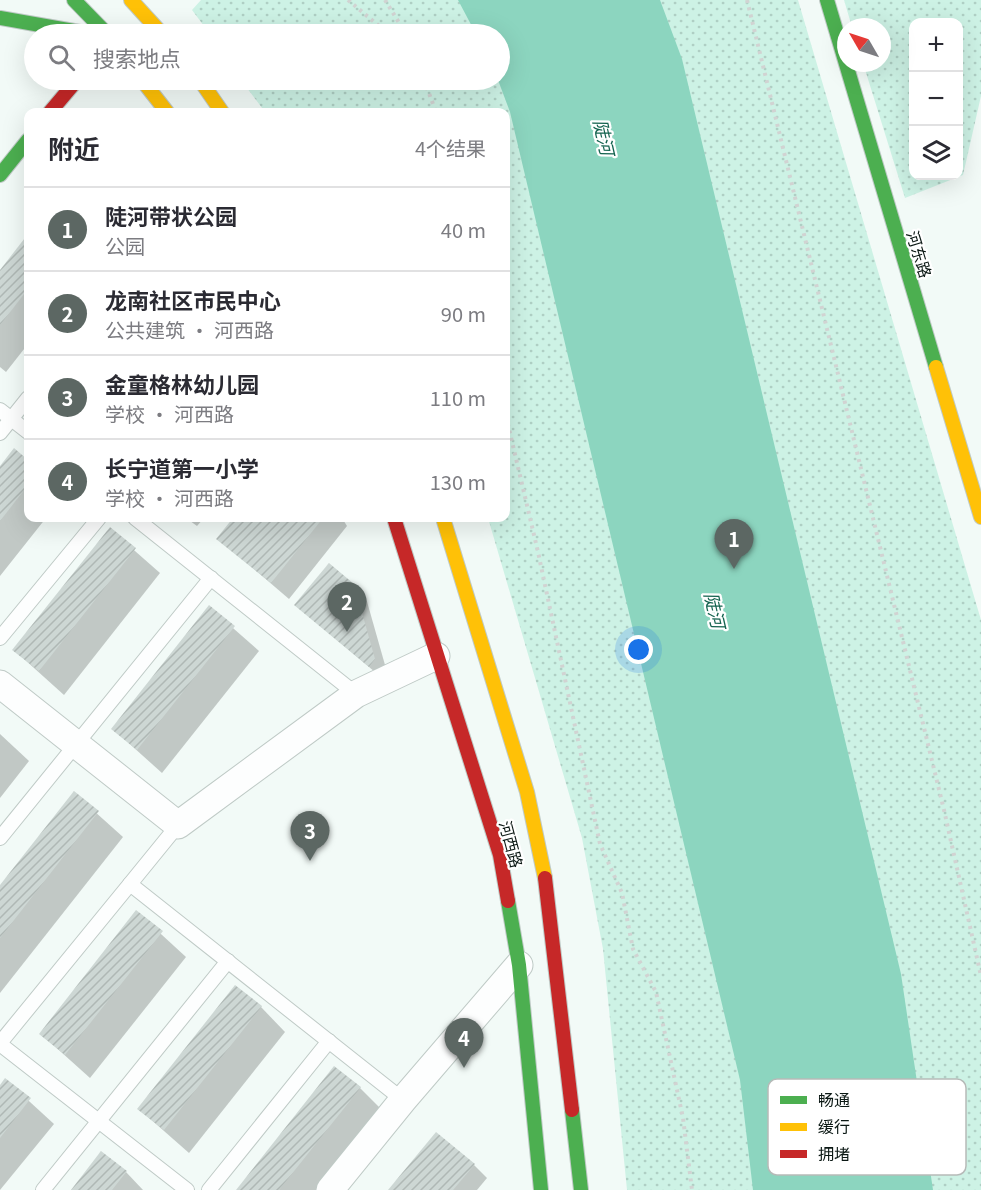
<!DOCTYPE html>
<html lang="zh">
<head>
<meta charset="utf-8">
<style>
  :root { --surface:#fff; --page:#f2f2f3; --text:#2b2b33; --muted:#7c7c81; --line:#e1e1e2; --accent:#5c6763 }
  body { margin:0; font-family:Georgia,"Noto Sans SC",serif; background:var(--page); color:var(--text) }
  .controls { position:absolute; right:18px; top:18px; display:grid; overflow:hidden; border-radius:12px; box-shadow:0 6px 24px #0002 }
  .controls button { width:54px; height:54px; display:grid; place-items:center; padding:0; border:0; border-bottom:2px solid var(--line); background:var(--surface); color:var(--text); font:30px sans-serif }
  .compass { position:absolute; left:837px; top:18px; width:54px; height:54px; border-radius:50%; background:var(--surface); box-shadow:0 6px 24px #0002; rotate:309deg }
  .you { position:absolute; left:639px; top:650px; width:21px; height:21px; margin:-15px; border:4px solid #fff; border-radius:50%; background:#1a73e8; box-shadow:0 0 0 9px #1a73e833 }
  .badge { display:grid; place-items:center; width:39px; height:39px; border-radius:50%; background:var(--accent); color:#fff; font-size:20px; font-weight:700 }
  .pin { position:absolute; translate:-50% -50px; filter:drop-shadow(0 2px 3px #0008) }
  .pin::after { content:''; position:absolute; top:32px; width:21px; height:18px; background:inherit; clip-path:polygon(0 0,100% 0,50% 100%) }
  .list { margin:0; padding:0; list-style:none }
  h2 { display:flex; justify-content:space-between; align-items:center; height:78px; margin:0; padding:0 24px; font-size:26px }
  h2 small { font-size:20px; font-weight:400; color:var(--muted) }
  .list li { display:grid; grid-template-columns:39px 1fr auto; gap:18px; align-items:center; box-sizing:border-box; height:84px; padding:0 24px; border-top:2px solid var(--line) }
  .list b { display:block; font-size:22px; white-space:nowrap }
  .list p { margin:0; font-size:20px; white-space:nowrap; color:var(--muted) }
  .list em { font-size:20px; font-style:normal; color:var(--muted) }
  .icon { flex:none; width:33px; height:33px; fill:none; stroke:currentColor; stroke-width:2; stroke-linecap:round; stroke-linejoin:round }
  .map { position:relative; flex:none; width:981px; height:1190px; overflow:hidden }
  .search { position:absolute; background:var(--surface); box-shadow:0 6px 24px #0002; left:24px; top:24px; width:486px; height:66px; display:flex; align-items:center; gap:15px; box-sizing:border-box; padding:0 21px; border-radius:33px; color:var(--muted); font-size:22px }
  .panel { position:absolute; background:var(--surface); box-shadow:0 6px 24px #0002; left:24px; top:108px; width:486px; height:414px; border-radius:12px }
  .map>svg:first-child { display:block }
</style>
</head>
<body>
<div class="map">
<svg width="981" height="1190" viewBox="0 0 981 1190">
  <defs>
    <pattern id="green-dots" width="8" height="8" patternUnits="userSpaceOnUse" patternTransform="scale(1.5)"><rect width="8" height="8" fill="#cdf2e5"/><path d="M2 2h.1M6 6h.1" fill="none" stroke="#afcfc4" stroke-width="1.8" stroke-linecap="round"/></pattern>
    <pattern id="building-hatch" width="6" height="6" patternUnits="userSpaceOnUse" patternTransform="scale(1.5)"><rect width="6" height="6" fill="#cdd7d4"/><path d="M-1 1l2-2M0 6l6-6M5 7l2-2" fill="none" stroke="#afb8b5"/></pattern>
  </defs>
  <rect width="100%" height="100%" fill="#f2faf7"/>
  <g fill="url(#green-dots)" fill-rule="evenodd">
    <polygon points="201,0 798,0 981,620 981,1190 627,1190 603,949 582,838 488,518 506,518 506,112 265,112 241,80 500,80 500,34 210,34 192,10"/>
    <path d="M844,0H981V96L963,175L905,198L863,63H882V27H852ZM914,22H958V176H914Z"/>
  </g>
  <polygon fill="#8cd5bf" points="458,0 660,0 682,59 901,974 933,1190 753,1190 740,1080 510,112 498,80 500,34 476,34"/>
  <g fill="#0003">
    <polygon points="28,236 28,344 6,372 0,367 0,272"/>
    <polygon points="14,450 28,462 28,518 46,518 0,576 0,469"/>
    <polygon points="186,518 204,518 197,526"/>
    <polygon points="234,518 342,518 347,526 289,599 218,538"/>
    <polygon points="110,529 160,573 64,695 14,650"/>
    <polygon points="353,585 366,598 387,672 382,678 296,605"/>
    <polygon points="209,607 259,651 162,773 113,729"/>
    <polygon points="0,734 29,761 0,798"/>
    <polygon points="74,793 123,837 0,993 0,887"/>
    <polygon points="137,912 186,957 90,1078 41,1034"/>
    <polygon points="261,1007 285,1032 189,1153 139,1109"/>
    <polygon points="6,1080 54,1124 0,1190 0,1087"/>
    <polygon points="360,1088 384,1112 323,1190 239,1190"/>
    <polygon points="101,1153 126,1172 143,1190 72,1190"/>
    <polygon points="474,1165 487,1178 477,1190 390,1190"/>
  </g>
  <g fill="url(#building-hatch)">
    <polygon points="28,234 28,289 0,325 0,270"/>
    <polygon points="14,448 28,460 28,485 0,521 0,466"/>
    <polygon points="233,518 323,518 271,583 216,539"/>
    <polygon points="110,527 136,548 39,671 12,650"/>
    <polygon points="329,563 354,584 375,659 369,667 294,605"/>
    <polygon points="209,605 235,626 137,750 111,729"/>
    <polygon points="74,791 99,811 0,938 0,885"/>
    <polygon points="136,910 163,931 65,1055 39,1034"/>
    <polygon points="235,985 262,1006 164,1130 137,1109"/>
    <polygon points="334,1066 361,1087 279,1190 236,1190"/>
    <polygon points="5,1078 31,1098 0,1138 0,1085"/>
    <polygon points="436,1132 475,1164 453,1190 388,1190"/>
    <polygon points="101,1151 127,1171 112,1190 71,1190"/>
  </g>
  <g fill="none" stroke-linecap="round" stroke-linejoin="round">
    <defs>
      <g id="lane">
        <polyline points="0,410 28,432"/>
        <polyline points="0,433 28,398"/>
        <polyline points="135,518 356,694"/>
        <polyline points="0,638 99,518"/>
        <polyline points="178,825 130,884 403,1100"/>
        <polyline points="0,838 211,578"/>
        <polyline points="0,1043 130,884"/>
        <polyline points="0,1044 187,1190"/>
        <polyline points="43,1190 228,961"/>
        <polyline points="209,1190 329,1041"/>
      </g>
      <g id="street">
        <polyline points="0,684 178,825 356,694 436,656"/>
        <polyline points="330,1190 403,1100 519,965"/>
      </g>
      <g id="fast">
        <polyline points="74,0 107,34"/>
        <polyline points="827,0 936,367"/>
        <polyline points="0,18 91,34"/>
        <polyline points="0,175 28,140"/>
        <polyline points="508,901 519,965 541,1190"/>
        <polyline points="572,1110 581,1190"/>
      </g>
      <g id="slow">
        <polyline points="131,0 162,34"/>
        <polyline points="142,80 167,112"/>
        <polyline points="200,80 222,112"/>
        <polyline points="936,367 981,517"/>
        <polyline points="443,518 527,792 545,878"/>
      </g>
      <g id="jam">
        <polyline points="50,112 77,80"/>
        <polyline points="394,518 500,855 508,901"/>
        <polyline points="545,878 572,1110"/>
      </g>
    </defs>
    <use href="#lane" stroke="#bfcac6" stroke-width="16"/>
    <use href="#street" stroke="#bfcac6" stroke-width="29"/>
    <use href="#fast" stroke="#bfcac6" stroke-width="16"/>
    <use href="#slow" stroke="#bfcac6" stroke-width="16"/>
    <use href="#jam" stroke="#bfcac6" stroke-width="16"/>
    <g stroke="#d1d3d2" stroke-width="4" stroke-dasharray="3 4.5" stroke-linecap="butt">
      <polyline points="348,0 379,26 393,34"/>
      <polyline points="385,0 406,34"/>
      <polyline points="747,0 944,810 981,976"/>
      <polyline points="424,80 436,112"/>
      <polyline points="506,416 538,552 600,844 622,893 633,949 656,992 683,1118 692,1190"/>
    </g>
    <use href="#lane" stroke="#fdfefe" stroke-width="14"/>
    <use href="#street" stroke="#fdfefe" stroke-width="27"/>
    <use href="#fast" stroke="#4caf50" stroke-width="14"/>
    <use href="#slow" stroke="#ffc107" stroke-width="14"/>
    <use href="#jam" stroke="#c62828" stroke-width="14"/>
  </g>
  <g text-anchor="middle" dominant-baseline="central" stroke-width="4.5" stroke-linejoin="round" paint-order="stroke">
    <g font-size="16" fill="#0b1814" stroke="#fff">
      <text transform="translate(920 254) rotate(73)">河东路</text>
      <text transform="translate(512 844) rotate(75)">河西路</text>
    </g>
    <g font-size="18" font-style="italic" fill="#14634f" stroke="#fff">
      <text transform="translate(605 137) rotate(77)">陡河</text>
      <text transform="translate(716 610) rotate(77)">陡河</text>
    </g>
  </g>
  <rect x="768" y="1079" width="198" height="96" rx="9" fill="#fff" stroke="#b6bab8" stroke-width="1.5"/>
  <rect x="780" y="1096" width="27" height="8" fill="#4caf50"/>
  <rect x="780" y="1123" width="27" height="8" fill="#ffc107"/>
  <rect x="780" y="1150" width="27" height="8" fill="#c62828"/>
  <g font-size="16" fill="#0b1814">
    <text x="818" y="1106">畅通</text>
    <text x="818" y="1133">缓行</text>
    <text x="818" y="1160">拥堵</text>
  </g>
</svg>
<div class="controls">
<button>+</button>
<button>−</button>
<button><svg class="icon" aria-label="layers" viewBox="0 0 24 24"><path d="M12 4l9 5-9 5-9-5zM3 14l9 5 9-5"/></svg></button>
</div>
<svg class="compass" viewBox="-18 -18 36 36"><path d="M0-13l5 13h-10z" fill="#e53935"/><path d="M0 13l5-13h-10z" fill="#7c7c81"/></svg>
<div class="you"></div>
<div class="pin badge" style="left:734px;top:569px">1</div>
<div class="pin badge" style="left:347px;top:632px">2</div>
<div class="pin badge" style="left:310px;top:861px">3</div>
<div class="pin badge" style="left:464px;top:1068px">4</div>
<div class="search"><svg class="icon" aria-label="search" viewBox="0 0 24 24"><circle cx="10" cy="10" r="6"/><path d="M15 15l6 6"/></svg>搜索地点</div>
<section class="panel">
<h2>附近<small>4个结果</small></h2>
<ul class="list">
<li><span class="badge">1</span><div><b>陡河带状公园</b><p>公园</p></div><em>40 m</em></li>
<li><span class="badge">2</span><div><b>龙南社区市民中心</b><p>公共建筑 · 河西路</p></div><em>90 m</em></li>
<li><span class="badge">3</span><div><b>金童格林幼儿园</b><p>学校 · 河西路</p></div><em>110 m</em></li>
<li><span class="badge">4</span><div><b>长宁道第一小学</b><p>学校 · 河西路</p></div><em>130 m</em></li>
</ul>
</section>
</div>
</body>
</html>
